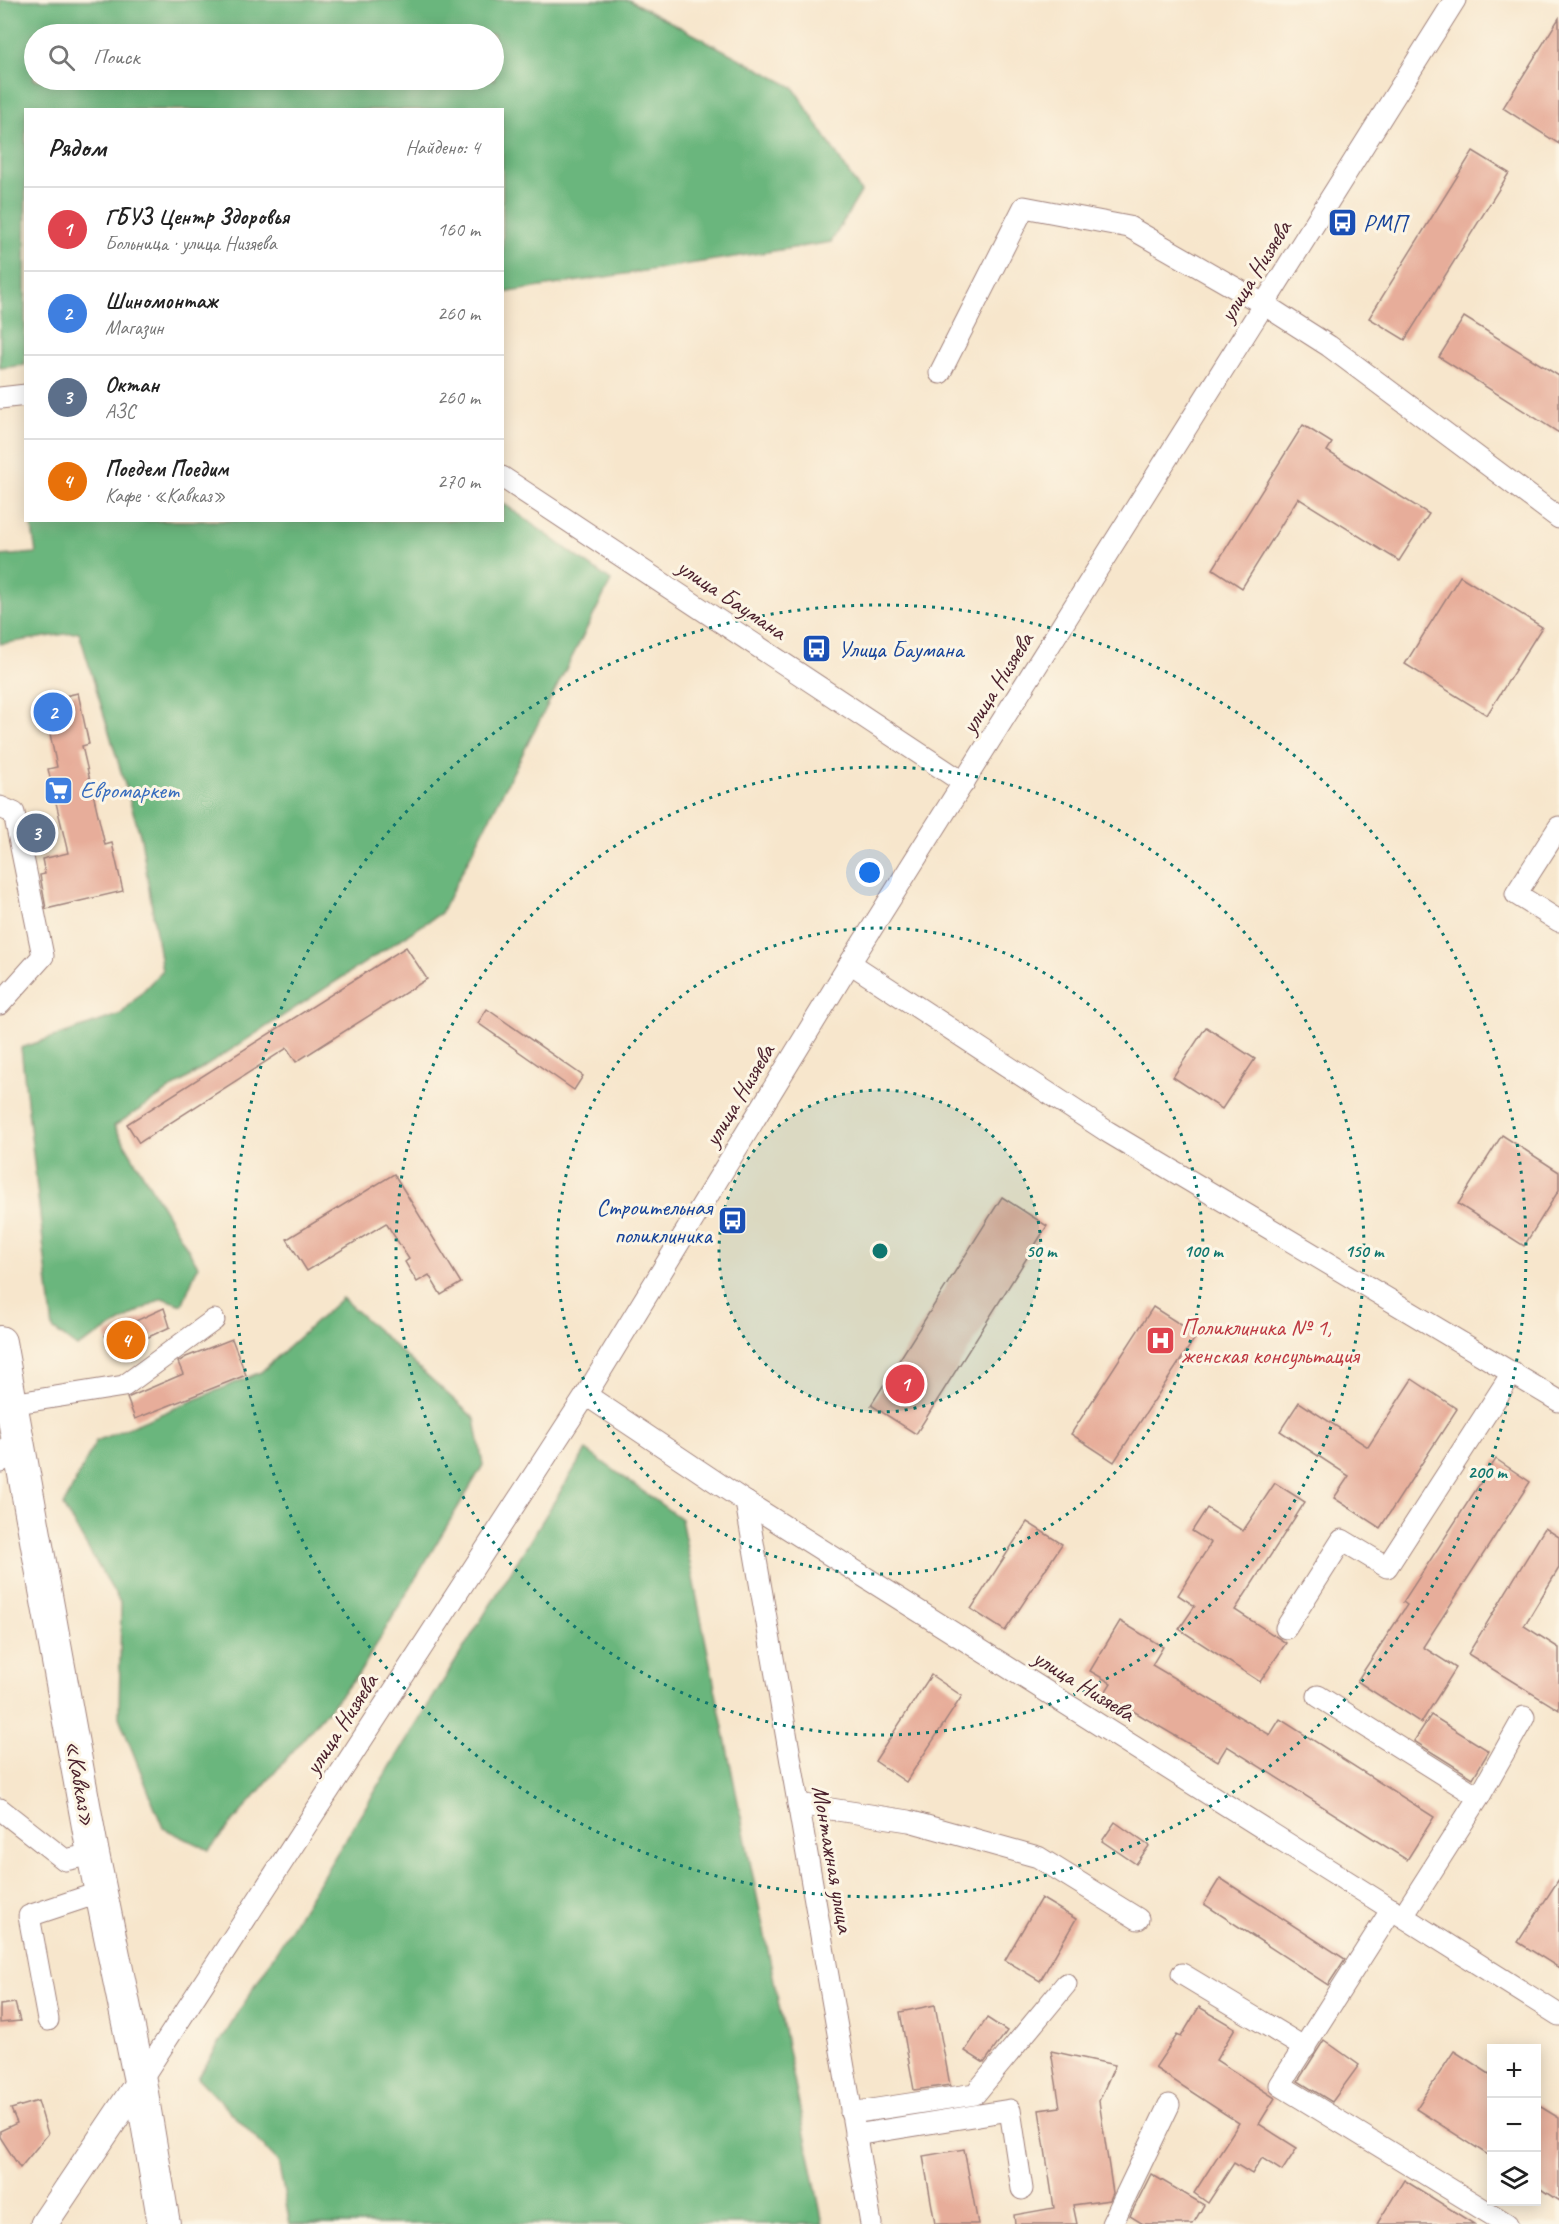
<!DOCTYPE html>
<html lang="ru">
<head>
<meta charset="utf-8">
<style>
  :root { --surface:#fff; --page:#f6f6f6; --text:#222; --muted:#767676; --line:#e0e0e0; --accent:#b45309 }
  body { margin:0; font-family:Caveat,sans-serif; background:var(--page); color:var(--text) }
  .controls { position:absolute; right:18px; bottom:18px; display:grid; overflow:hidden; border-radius:0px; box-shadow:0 3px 15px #0003 }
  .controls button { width:54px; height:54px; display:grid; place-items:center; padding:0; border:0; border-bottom:2px solid var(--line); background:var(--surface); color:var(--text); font:30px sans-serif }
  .you { position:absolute; left:870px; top:873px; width:21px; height:21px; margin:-15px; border:4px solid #fff; border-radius:50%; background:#1a73e8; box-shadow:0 0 0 9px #1a73e833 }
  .badge { display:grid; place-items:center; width:39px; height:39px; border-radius:50%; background:var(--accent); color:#fff; font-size:20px; font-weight:700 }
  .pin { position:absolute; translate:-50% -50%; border:3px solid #fff; box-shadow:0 2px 6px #0006 }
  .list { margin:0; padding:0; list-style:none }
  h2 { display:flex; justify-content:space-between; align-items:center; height:78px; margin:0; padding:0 24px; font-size:26px }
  h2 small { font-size:20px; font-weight:400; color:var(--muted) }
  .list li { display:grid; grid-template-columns:39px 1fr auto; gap:18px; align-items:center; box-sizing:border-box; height:84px; padding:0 24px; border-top:2px solid var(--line) }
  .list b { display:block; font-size:22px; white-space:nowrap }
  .list p { margin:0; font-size:20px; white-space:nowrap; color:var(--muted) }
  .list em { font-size:20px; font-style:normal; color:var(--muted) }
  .icon { flex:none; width:33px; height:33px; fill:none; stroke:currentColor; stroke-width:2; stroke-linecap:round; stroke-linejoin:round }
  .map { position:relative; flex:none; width:1559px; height:2224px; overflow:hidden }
  .search { position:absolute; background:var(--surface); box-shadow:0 3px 15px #0003; left:24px; top:24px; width:480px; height:66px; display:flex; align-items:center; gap:15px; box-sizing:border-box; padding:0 21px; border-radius:33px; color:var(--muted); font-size:22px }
  .panel { position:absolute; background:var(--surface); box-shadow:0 3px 15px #0003; left:24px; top:108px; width:480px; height:414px; border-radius:0px }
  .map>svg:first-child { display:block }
</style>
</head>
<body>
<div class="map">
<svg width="1559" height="2224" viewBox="0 0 1559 2224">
  <rect width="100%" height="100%" fill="#fcf5e5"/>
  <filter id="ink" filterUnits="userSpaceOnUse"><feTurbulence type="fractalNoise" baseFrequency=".0167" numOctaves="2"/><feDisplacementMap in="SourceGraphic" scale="12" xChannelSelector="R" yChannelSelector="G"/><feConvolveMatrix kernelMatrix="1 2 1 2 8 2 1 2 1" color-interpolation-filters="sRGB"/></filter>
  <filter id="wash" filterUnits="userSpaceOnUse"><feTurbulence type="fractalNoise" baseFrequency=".008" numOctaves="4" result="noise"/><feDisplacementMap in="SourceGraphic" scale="24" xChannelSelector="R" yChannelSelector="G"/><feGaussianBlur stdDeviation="1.35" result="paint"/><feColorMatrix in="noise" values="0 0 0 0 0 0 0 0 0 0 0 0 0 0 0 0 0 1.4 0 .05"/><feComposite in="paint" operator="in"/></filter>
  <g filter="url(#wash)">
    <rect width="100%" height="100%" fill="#f7e6cc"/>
    <g fill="#6bb67d" stroke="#5a6a54" stroke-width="1.5" fill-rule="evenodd">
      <path d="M0,0H629L793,87L861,192L831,242L503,293L502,110H26L25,365L0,368ZM494,34V80H34V34Z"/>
      <polygon points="503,503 611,581 441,913 114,1126 198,1266 182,1305 162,1298 77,1347 53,1329 21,1048 121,1014 162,971 141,838 79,632 0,644 0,556 36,553 31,521 502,520"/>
      <polygon points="342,1298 475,1419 483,1465 360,1672 209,1850 163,1828 119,1717 121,1604 63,1506 96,1441 261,1372"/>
      <polygon points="586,1450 681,1519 823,2224 290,2224 278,2161 198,2078"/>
    </g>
    <g id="blocks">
      <g fill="#e7ad9a">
        <polygon points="1559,18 1559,144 1503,108"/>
        <polygon points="1473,151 1509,173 1405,340 1369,318"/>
        <polygon points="1464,317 1559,376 1559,433 1439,357"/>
        <polygon points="1303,425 1332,443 1327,451 1429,514 1399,561 1298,498 1242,588 1213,569"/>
        <polygon points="1460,576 1542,627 1487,715 1405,664"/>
        <polygon points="78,693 89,744 82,746 105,845 112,843 123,891 46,909 40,875 45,874 42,859 68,853 48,769 57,767 43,701"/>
        <polygon points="406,947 427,979 296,1062 287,1048 139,1143 127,1124"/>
        <polygon points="487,1009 583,1076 574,1090 478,1023"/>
        <polygon points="1206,1027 1255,1059 1222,1109 1173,1077"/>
        <polygon points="1502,1135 1559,1172 1559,1190 1524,1246 1458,1204"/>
        <polygon points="394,1174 461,1283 441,1295 429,1275 417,1282 405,1262 409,1259 386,1223 307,1271 287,1239"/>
        <polygon points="1002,1197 1047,1226 916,1434 871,1405"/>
        <polygon points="1153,1307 1197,1335 1114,1462 1071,1434"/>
        <polygon points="164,1308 170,1327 114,1353 105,1335"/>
        <polygon points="232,1339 246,1375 135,1419 127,1398 183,1374 178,1362 186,1357"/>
        <polygon points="1412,1379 1457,1409 1380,1528 1334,1498 1349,1476 1280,1431 1299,1402 1368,1447"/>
        <polygon points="1496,1459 1530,1482 1423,1647 1456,1668 1421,1723 1357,1681 1407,1605 1403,1602"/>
        <polygon points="1275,1483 1305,1502 1235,1610 1286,1643 1260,1682 1179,1629 1195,1606 1178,1595 1211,1543 1192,1531 1207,1508 1243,1531"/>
        <polygon points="1027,1522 1062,1544 1005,1631 971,1609"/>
        <polygon points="1545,1528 1559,1537 1559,1568 1524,1626 1559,1648 1559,1710 1468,1654"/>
        <polygon points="1120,1621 1163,1647 1152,1665 1270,1735 1280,1719 1434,1817 1407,1860 1227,1746 1218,1761 1104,1694 1111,1683 1090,1671"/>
        <polygon points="931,1675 962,1696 906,1782 875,1761"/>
        <polygon points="1431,1715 1489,1751 1473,1778 1414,1741"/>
        <polygon points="1115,1822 1149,1846 1136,1864 1102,1841"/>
        <polygon points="1220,1878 1345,1959 1328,1985 1204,1904"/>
        <polygon points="1559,1879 1559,1968 1518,1942"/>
        <polygon points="1041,1898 1076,1919 1040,1981 1005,1960"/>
        <polygon points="15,2003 20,2021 0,2023 0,2005"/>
        <polygon points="935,2005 950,2085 914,2090 900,2012"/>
        <polygon points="1199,2007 1235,2028 1216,2060 1275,2098 1259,2124 1297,2148 1282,2171 1262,2158 1252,2174 1234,2163 1208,2203 1194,2193 1239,2123 1155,2068 1177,2035 1181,2037"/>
        <polygon points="987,2018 1007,2031 984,2063 965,2051"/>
        <polygon points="1324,2040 1359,2065 1332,2102 1298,2081"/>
        <polygon points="1051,2051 1115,2065 1099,2101 1113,2193 1110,2200 1073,2205 1077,2224 1015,2224 1014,2215 1054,2208 1039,2110 1060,2107"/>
        <polygon points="1454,2051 1491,2075 1491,2157 1416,2109"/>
        <polygon points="38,2101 48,2134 20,2168 0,2137 0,2131 17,2123 11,2109"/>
        <polygon points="1536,2104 1559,2118 1559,2201 1536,2186"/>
        <polygon points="964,2149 978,2224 935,2224 923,2156"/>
        <polygon points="1151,2174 1204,2205 1193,2224 1143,2224 1130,2216"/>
        <polygon points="1404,2180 1474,2224 1377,2224"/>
      </g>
    </g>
  </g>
  <g filter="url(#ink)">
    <use href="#blocks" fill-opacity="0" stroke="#a0827c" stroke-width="1.5"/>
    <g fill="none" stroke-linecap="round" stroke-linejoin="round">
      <defs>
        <g id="minor">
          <polyline points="940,373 1024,207 1129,227 1265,305 1329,346 1559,518"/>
          <polyline points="0,398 26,395"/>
          <polyline points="502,477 964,783"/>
          <polyline points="0,807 14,813 43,956 0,1004"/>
          <polyline points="1559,827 1516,894 1559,921"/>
          <polyline points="850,963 1108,1132 1559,1401"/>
          <polyline points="586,1395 746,1502 1559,2015"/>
          <polyline points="11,1404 124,1386 214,1320"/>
          <polyline points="0,1462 17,1433"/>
          <polyline points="746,1502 871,2224"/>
          <polyline points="1286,1628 1342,1540 1387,1567 1513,1372"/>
          <polyline points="1318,1696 1479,1797"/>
          <polyline points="798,1804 909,1821 1038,1857 1138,1919"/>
          <polyline points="0,1809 65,1860 93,1854"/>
          <polyline points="1392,1909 1280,2085 1507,2224"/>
          <polyline points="1403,1916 1479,1797 1524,1717"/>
          <polyline points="1182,1974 1305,2048"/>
          <polyline points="48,2020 29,1916 101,1892"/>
          <polyline points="140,2081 586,1395 850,963 1455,0"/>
          <polyline points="851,2113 975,2094 1066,1984"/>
          <polyline points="855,2135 1010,2110 1022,2189"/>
          <polyline points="1112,2224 1169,2105"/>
        </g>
        <polyline id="major" points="44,2224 140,2081"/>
        <polyline id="highway" points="0,1342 93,1854 140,2081 164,2224"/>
      </defs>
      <use href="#minor" stroke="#a0827c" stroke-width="23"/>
      <use href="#major" stroke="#a0827c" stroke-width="29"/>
      <use href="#highway" stroke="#a0827c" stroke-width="34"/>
      <use href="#minor" stroke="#fff" stroke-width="21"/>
      <use href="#major" stroke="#fff" stroke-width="27"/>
      <use href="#highway" stroke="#fff" stroke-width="32"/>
    </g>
  </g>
  <circle cx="880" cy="1251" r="161" fill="#0f766e" fill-opacity=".12"/>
  <g fill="none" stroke="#0f766e" stroke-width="3" stroke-dasharray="3 6">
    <circle cx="880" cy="1251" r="161"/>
    <circle cx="880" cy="1251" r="323"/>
    <circle cx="880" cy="1251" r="484"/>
    <circle cx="880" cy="1251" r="646"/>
  </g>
  <defs>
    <symbol id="bus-square" viewBox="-11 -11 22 22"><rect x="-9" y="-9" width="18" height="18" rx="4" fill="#1a4fb4" stroke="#fcf5e5"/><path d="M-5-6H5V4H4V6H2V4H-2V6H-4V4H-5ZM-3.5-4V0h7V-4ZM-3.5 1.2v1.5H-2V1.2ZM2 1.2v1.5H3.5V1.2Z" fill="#fff"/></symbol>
    <symbol id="supermarket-square" viewBox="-11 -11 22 22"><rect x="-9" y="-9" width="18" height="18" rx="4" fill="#3f7fe0" stroke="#fcf5e5"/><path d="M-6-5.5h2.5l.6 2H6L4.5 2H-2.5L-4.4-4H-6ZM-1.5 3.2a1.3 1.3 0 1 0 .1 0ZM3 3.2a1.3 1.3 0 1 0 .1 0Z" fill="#fff"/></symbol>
    <symbol id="hospital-square" viewBox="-11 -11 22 22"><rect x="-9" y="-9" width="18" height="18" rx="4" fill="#e0444e" stroke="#fcf5e5"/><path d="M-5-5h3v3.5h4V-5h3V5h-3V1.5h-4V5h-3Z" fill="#fff"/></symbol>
  </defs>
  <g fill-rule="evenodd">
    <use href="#bus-square" x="1326" y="206" width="33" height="33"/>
    <use href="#bus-square" x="800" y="632" width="33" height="33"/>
    <use href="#supermarket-square" x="42" y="774" width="33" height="33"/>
    <use href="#bus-square" x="716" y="1204" width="33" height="33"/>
    <use href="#hospital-square" x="1144" y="1324" width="33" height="33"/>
  </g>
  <g text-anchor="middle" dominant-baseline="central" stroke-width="6" stroke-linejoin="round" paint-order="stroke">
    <g font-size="24" fill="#164399" stroke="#fcf5e5" text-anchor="start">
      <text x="1363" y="223">РМП</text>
      <text x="838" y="649">Улица Баумана</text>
      <text x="712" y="1207" text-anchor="end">Строительная<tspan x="712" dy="28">поликлиника</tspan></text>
    </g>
    <g font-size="24" fill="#4a1f2b" stroke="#fcf5e5">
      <text transform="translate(1255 271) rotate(-58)">улица Низяева</text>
      <text transform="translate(732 599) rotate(34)">улица Баумана</text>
      <text transform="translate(997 683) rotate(-58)">улица Низяева</text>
      <text transform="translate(739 1095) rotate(-59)">улица Низяева</text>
      <text transform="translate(1084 1685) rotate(32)">улица Низяева</text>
      <text transform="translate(341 1724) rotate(-57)">улица Низяева</text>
      <text transform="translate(81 1783) rotate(80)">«Кавказ»</text>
      <text transform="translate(833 1859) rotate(80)">Монтажная улица</text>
    </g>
    <g font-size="24" fill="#366cbe" stroke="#fcf5e5" text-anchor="start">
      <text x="80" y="790">Евромаркет</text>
    </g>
    <g font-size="24" fill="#be3a42" stroke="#fcf5e5" text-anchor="start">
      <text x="1181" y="1327">Поликлиника № 1,<tspan x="1181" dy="28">женская консультация</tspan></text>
    </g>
  </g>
  <circle cx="880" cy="1251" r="9" fill="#0f766e" stroke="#fcf5e5" stroke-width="3"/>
  <g font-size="18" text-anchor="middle" font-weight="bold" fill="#0f766e" stroke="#fcf5e5" stroke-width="6" stroke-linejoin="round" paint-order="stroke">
    <text x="1041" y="1257">50 m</text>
    <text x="1203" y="1257">100 m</text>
    <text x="1364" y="1257">150 m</text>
    <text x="1487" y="1478">200 m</text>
  </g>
</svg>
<div class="controls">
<button>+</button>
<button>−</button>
<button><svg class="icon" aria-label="layers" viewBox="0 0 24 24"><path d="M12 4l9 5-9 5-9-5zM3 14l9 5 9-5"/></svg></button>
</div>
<div class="you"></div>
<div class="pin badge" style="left:905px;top:1384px;background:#e0444e">1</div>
<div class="pin badge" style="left:53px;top:712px;background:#3f7fe0">2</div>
<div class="pin badge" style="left:36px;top:833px;background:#5c6f8a">3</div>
<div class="pin badge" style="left:126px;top:1340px;background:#e8710a">4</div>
<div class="search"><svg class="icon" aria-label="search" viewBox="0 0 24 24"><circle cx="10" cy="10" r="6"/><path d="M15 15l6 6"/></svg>Поиск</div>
<section class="panel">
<h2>Рядом<small>Найдено: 4</small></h2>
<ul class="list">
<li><span class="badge" style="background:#e0444e">1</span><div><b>ГБУЗ Центр Здоровья</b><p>Больница · улица Низяева</p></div><em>160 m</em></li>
<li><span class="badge" style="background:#3f7fe0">2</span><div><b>Шиномонтаж</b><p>Магазин</p></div><em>260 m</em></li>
<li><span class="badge" style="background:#5c6f8a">3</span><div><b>Октан</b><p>АЗС</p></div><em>260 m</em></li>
<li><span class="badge" style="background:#e8710a">4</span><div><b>Поедем Поедим</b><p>Кафе · «Кавказ»</p></div><em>270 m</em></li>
</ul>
</section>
</div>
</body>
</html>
